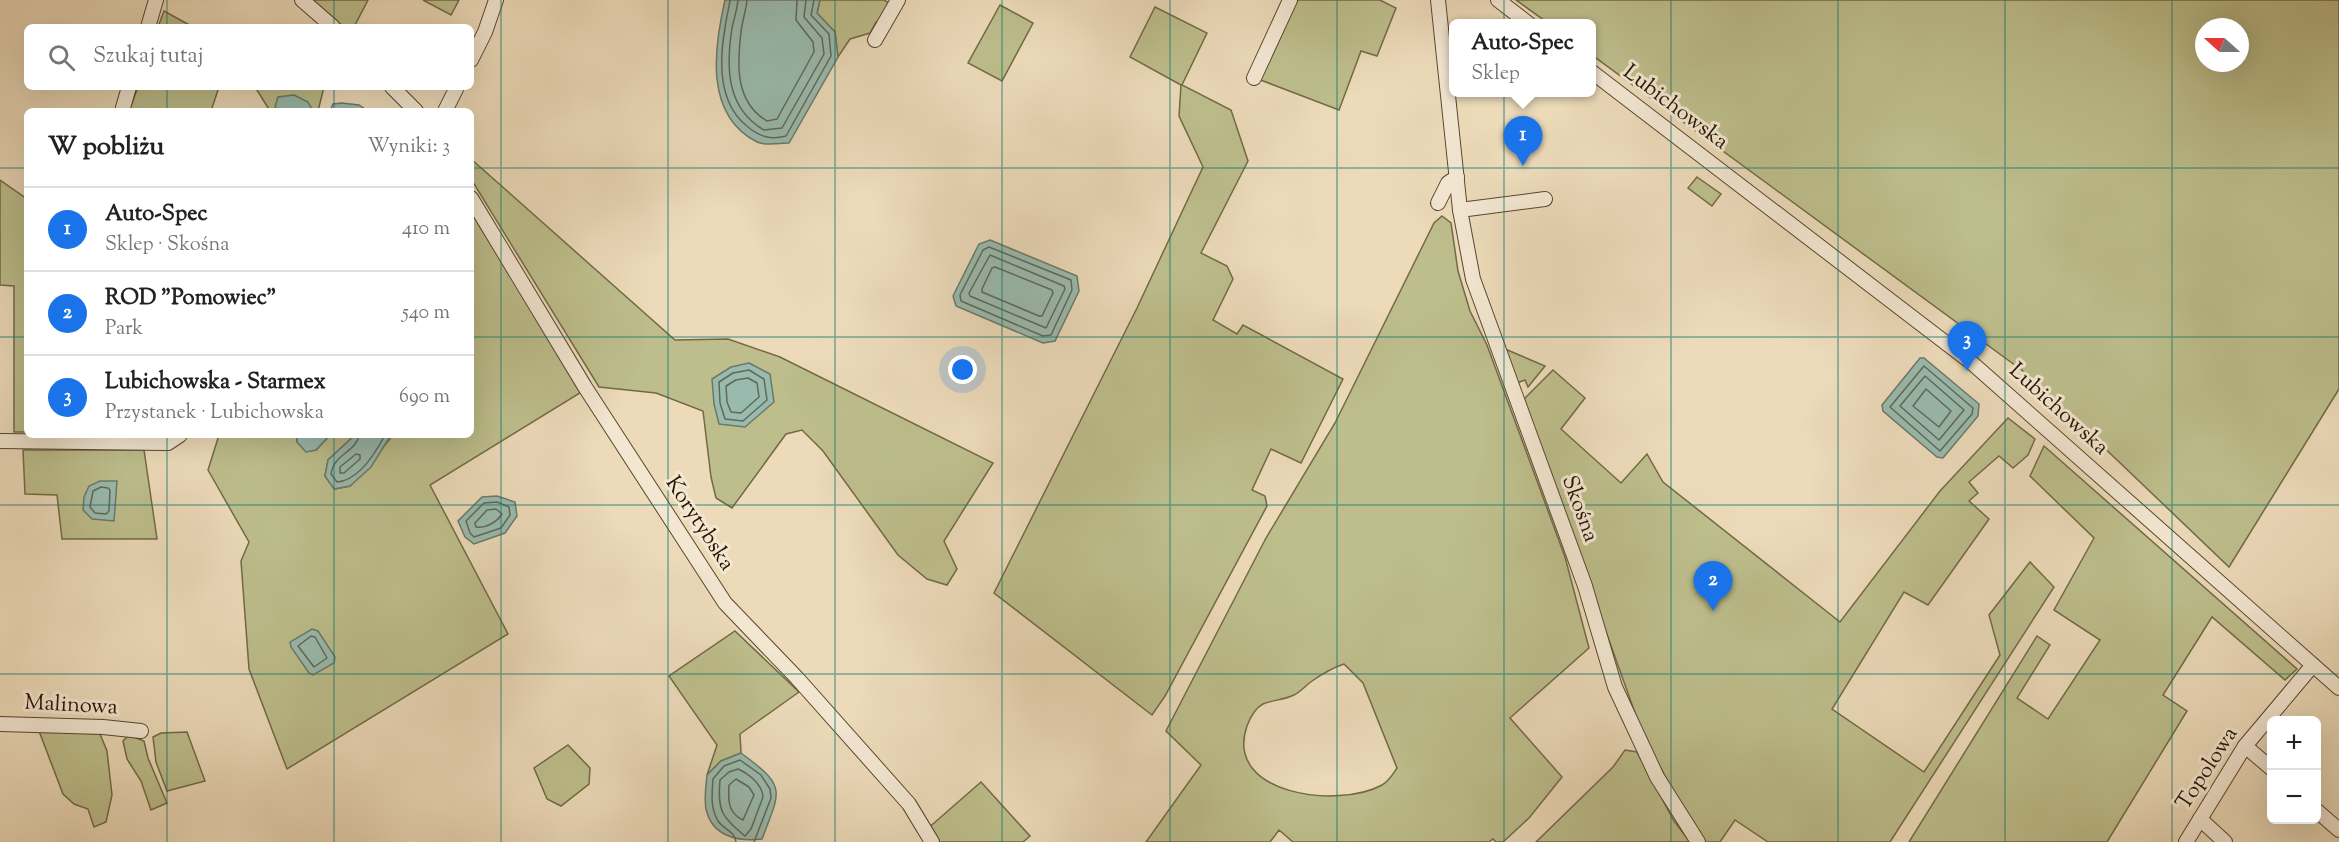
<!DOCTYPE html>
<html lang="pl">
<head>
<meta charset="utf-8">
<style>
  :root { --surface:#fff; --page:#f2f2f2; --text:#222; --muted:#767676; --line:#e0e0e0; --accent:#1a73e8 }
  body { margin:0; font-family:"Sorts Mill Goudy",serif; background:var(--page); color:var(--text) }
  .controls { position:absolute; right:18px; bottom:18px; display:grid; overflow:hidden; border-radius:9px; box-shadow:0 6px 24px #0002 }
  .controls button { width:54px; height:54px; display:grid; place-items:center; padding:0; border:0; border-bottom:2px solid var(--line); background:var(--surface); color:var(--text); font:30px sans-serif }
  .compass { position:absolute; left:2195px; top:18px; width:54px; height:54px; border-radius:50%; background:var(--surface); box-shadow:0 6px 24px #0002; rotate:291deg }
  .you { position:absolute; left:963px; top:370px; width:21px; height:21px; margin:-15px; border:4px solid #fff; border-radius:50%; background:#1a73e8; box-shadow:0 0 0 9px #1a73e833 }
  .badge { display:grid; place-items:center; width:39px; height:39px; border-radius:50%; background:var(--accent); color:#fff; font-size:20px; font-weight:700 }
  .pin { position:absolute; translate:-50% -50px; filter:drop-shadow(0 2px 3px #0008) }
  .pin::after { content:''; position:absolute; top:32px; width:21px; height:18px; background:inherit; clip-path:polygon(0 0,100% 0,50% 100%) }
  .popup { position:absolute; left:1449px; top:19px; width:147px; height:78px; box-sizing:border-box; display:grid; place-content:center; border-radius:9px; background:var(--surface); filter:drop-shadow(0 2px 4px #0005); font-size:20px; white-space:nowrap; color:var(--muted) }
  .popup b { font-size:22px; color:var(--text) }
  .popup::after { content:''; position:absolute; left:50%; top:100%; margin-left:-12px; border:12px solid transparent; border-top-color:var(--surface) }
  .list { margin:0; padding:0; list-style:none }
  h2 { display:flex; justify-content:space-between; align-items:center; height:78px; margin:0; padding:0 24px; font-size:26px }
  h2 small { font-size:20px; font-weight:400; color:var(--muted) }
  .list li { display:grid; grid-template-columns:39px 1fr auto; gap:18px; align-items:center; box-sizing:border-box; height:84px; padding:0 24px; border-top:2px solid var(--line) }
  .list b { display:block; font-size:22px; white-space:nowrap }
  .list p { margin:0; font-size:20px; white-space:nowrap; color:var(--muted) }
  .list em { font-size:20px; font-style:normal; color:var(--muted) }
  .icon { flex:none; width:33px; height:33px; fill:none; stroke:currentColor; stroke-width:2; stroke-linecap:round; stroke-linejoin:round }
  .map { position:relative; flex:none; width:2339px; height:842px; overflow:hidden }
  .search { position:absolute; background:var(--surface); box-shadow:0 6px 24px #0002; left:24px; top:24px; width:450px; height:66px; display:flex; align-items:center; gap:15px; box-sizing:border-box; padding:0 21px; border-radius:9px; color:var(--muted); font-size:22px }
  .panel { position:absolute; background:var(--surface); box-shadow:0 6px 24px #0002; left:24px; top:108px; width:450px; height:330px; border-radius:9px }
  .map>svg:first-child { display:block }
</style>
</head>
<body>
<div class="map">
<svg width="2339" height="842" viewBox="0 0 2339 842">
  <rect width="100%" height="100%" fill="#ecdab9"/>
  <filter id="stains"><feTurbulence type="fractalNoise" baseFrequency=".00333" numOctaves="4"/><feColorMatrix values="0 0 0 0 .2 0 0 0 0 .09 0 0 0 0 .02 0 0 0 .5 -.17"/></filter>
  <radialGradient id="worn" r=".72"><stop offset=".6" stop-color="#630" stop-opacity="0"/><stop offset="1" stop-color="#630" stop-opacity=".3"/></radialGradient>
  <g fill="#bdbe8c" stroke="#726a46" stroke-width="1.5" fill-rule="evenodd">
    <polygon points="313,0 368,0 354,27 344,27"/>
    <polygon points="423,0 459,0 451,15"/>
    <polygon points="820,0 884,0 891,4 883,19 876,22 870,33 850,39 838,57 835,32 817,13"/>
    <polygon points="1298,0 1380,0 1396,8 1377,56 1361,51 1339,110 1258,79"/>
    <path d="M1516,0H2339V389L2229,567L2027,374L1592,55V24L1548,23ZM2204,27H2240V63H2204Z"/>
    <polygon points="1000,5 1033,23 1002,81 968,63"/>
    <polygon points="1155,7 1207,33 1182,85 1231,110 1248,161 1201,253 1227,266 1233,279 1213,320 1237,334 1243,325 1343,379 1301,463 1271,449 1252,490 1265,496 1267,506 1165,696 1152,715 994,593 1137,308 1203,167 1179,116 1181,85 1130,57"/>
    <polygon points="164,11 193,27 158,27"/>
    <polygon points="138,87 219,87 211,111 129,111"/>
    <polygon points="255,87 324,87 318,111 270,111"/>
    <polygon points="471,159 675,340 728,339 780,357 993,463 944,541 957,569 947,585 927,579 898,555 823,451 802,430 786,434 732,508 716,498 711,477 703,411 656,393 599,387 471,179"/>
    <polygon points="1697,177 1721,194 1712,206 1688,188"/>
    <polygon points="0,180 27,199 27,432 14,432 14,286 0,285"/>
    <polygon points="471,206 588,388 430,485 508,634 287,769 249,669 241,561 249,542 208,470 219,435 297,435 297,442 316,450 330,435 355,435 328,460 325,476 335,489 350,486 390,439 391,435 471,435"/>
    <path d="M1442,216L1451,223L1458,271L1470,311L1487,345L1565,557L1589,648L1510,718L1562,777L1529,818L1503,842H1496L1493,839L1489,842H1293L1279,830L1270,842H1146L1201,765L1166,731L1266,538L1335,423L1434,223ZM1344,664L1363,683L1397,768C1393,774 1388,782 1382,785C1339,809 1223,795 1247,726C1250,718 1255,708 1263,704C1272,700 1284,700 1294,695C1301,692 1306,685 1312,681C1322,674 1332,668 1344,664Z"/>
    <polygon points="1505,349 1545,366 1528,387 1525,380 1517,383"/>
    <polygon points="1553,370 1585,398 1561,429 1621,483 1647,454 1663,482 1840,622 1940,491 2008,418 2035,439 2028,455 2013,468 1999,456 1969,482 1978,493 1969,501 1989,519 1928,605 1904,592 1832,709 1924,772 2000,655 1989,615 2030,562 2054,587 1890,842 1768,842 1735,820 1720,842 1705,842 1675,794 1644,738 1523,400"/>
    <polygon points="2044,446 2297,669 2285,680 2212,617 2163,695 2187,711 2107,842 1909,842 2037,636 2050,645 2017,698 2048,719 2100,640 2054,610 2094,538 2030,476"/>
    <polygon points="23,450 144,450 157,539 62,539 57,495 25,494"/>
    <polygon points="735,631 799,692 740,734 741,753 721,761 707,775 717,745 669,676"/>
    <polygon points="39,731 100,734 107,751 112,795 106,822 94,827 88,809 74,804 63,794"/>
    <polygon points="187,732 205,781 167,791 156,762 153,737 161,733"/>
    <polygon points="129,735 144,741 148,758 167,803 151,810 141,781 127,759 123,741"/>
    <polygon points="568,745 590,768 589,784 561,806 547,799 534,768"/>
    <polygon points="1625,750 1637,752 1674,821 1690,842 1536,842 1613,767"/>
    <polygon points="981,782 1030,836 1023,842 936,842 926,830"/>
  </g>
  <g fill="#99bbaf" stroke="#6c7969" stroke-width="1.5">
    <path d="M725,0H820L817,13L835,32L838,57L789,143C780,143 765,146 757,142C704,115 714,48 725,0Z"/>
    <polygon points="294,95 308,102 313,111 279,111 275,107 278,97"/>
    <polygon points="342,103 359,105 368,111 330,111 333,104"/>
    <polygon points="990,240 1077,276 1079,291 1055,341 1043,343 956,306 953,296 979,244"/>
    <polygon points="1920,358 1924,358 1979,404 1978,416 1943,458 1937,457 1883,411 1882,405"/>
    <polygon points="749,363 770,374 774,402 745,427 719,424 714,404 712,379 731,367"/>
    <polygon points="297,435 330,435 316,450 306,452 297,442"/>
    <polygon points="355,435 391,435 371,467 350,486 334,489 325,476 328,460"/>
    <polygon points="100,481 117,481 114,521 92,519 83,510 84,497 89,486"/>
    <polygon points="497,496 515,502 517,516 505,533 474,544 465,537 458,521 482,497"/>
    <polygon points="312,629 318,631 335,657 334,663 313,675 309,673 291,647 290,642"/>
    <path d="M741,753C787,787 781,789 762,839C737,842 712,836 706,809C704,799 706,785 707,775L721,761Z"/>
  </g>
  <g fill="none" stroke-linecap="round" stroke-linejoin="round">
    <g stroke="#606858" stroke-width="1.5">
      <path d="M730,0C729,9 726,18 725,28C719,62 718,104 748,127C760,137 771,140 786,136L831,56L829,34L811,15L814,0"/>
      <path d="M738,0C737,10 734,19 732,28C726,67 726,108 764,130L782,128L824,54L822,38L804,17L806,0"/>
      <path d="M747,0C746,11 742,22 741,32C737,65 735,102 767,121L777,119L814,52L813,42L796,20L797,0"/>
      <polygon points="989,247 1071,280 1072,290 1051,335 1043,336 961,301 960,295 983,250"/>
      <polygon points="990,255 1064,286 1065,289 1046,328 970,296 969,293"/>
      <polygon points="995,267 1052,290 1053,293 1042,316 1039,316 982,292 982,289 992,268"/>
      <polygon points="1924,366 1973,408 1972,414 1940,451 1890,407"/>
      <polygon points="749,370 764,379 767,400 743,421 725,419 720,403 719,382 733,373"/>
      <polygon points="1925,376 1964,410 1939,440 1900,406"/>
      <polygon points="748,378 757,383 759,397 741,413 731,412 727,402 726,386 736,380"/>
      <polygon points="1926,389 1951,411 1939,427 1913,406"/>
      <path d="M359,435C356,453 334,453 331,474L337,482C358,481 376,452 385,435"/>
      <polygon points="356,454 360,455 360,459 344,473 340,473 340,467"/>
      <polygon points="101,487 108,488 110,490 109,511 106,514 95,513 90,507 93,491"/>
      <polygon points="497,502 509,507 510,515 501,528 474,537 470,533 466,521 484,503"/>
      <path d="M496,509L502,514C497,522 485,529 476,527L475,523L487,510Z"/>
      <polygon points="311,636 315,637 327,658 314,667 298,646"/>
      <path d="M738,769C749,774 762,784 763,797L751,829L745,836C722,817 717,811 720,780L729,772Z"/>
      <path d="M736,779L749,787L754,795L743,820C728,813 728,801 729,785Z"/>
      <path d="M736,842C735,831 723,829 718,821C710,807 712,794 713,779L724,766L740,760L761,775L770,789L771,798L754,842"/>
    </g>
    <defs>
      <g id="minor">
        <polyline points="302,0 333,27"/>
        <polyline points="1438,0 1460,210 1473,279 1585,586 1615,687 1657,777 1698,842"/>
        <polyline points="1498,0 1529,24"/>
        <polyline points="148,27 156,0"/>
        <polyline points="875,40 898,0"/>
        <polyline points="471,60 485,32 496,0"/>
        <polyline points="1592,72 1972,363 2339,688"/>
        <polyline points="1254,78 1290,0"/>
        <polyline points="392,87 416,111"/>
        <polyline points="122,111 129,87"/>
        <polyline points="445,111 457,87"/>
        <polyline points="471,198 585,387 725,603 797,678 909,804 932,842"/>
        <polyline points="1438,203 1448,183 1457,177"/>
        <polyline points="1460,210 1545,199"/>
        <polyline points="0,441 168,443 180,435"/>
        <polyline points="0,724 103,727 141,731"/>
        <polyline points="2245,746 2272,769"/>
        <polyline points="2316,810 2339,830"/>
        <polyline points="2200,819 2225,842"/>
        <polyline points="2186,842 2245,746 2313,665"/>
      </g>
    </defs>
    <use href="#minor" stroke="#59462e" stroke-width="16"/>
    <use href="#minor" stroke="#f3e7d2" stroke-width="14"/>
  </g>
  <path fill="none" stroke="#0f766e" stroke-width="1.5" stroke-opacity="0.55" d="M167,0V27M334,0V27M501,0V842M668,0V842M835,0V842M1002,0V842M1170,0V842M1337,0V842M1504,0V842M1671,0V842M1838,0V842M2005,0V842M2172,0V842M167,87V111M334,87V111M0,168H27M471,168H2339M0,337H27M471,337H2339M167,435V842M334,435V842M0,505H2339M0,674H2339"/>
  <g text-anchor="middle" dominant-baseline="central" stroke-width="6" stroke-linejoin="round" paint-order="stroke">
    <g font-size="22" fill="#281500" stroke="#f3e7d2">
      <text transform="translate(1675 108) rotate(37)">Lubichowska</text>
      <text transform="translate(2058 410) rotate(42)">Lubichowska</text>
      <text transform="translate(1579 509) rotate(70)">Skośna</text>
      <text transform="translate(699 524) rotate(57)">Korytybska</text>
      <text transform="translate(71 706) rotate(3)">Malinowa</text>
      <text transform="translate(2208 769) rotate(-57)">Topolowa</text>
    </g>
  </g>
  <rect width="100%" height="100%" filter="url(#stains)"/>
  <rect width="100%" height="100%" fill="url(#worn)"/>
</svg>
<div class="controls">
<button>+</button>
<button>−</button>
</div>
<svg class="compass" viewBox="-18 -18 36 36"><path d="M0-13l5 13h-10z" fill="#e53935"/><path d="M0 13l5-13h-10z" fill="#767676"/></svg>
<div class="you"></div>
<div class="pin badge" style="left:1523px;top:166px">1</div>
<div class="popup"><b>Auto-Spec</b>Sklep</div>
<div class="pin badge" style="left:1713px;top:611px">2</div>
<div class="pin badge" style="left:1967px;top:371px">3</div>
<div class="search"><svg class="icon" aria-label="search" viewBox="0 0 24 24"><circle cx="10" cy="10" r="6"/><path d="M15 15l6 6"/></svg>Szukaj tutaj</div>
<section class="panel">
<h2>W pobliżu<small>Wyniki: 3</small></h2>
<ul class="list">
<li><span class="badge">1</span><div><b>Auto-Spec</b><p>Sklep · Skośna</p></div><em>410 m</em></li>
<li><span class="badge">2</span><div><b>ROD &quot;Pomowiec&quot;</b><p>Park</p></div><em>540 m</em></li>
<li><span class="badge">3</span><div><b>Lubichowska - Starmex</b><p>Przystanek · Lubichowska</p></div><em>690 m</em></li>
</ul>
</section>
</div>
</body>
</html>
